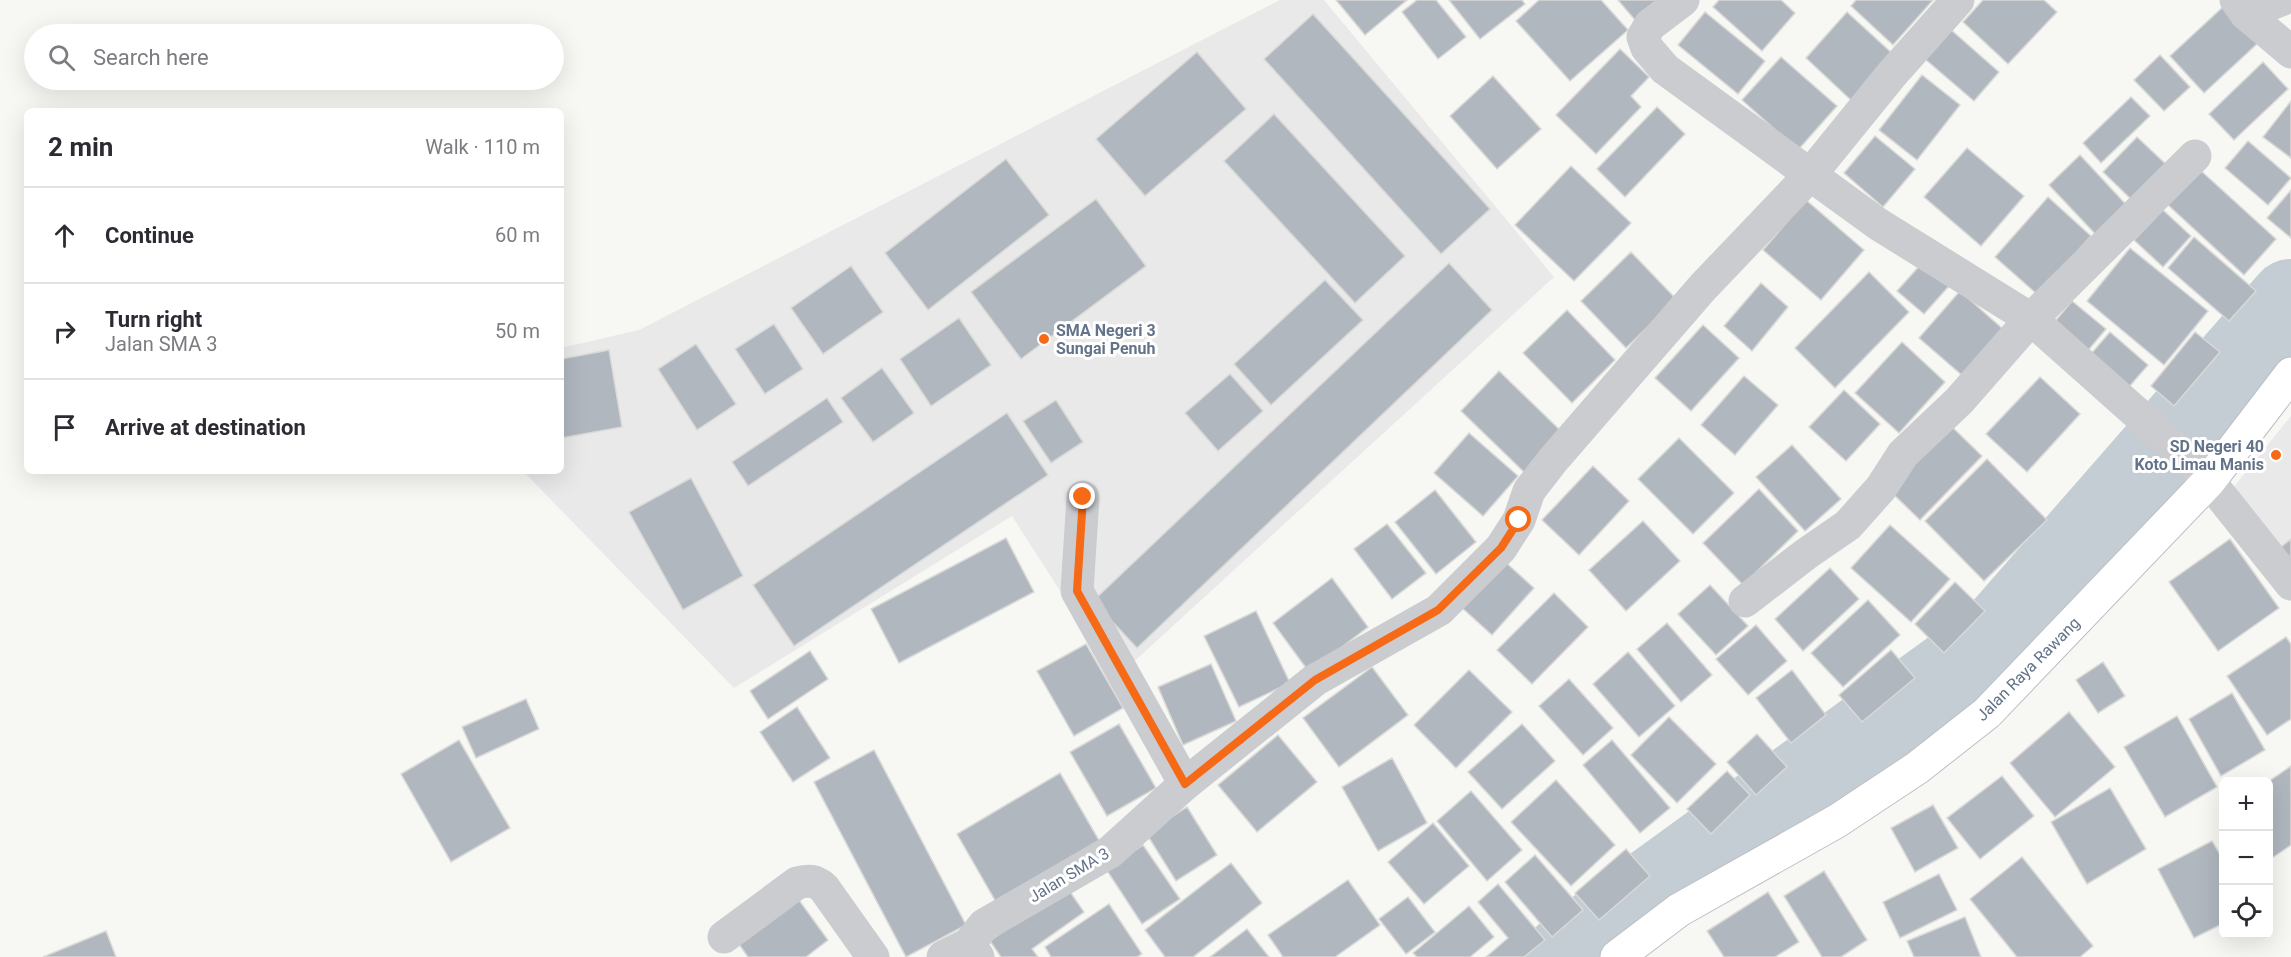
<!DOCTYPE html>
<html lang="en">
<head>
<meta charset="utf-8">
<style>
  :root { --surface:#fff; --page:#f7f7f7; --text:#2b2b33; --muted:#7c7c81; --line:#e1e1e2 }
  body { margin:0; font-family:Roboto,sans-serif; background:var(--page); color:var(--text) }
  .controls { position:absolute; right:18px; bottom:18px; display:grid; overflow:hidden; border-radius:9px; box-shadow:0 6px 24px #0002 }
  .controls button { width:54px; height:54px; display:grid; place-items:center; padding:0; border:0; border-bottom:2px solid var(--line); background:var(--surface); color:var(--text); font:30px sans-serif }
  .stop { position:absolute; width:18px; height:18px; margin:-14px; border:4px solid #f66916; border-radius:50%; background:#fff }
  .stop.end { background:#f66916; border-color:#fff; box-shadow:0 2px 6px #0008 }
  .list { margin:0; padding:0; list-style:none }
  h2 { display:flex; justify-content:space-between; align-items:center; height:78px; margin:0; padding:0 24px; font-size:26px }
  h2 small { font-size:20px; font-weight:400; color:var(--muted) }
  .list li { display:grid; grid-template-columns:39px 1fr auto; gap:18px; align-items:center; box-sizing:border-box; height:96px; padding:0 24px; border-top:2px solid var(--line) }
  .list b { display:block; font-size:22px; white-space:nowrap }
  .list p { margin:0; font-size:20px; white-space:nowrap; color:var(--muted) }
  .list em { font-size:20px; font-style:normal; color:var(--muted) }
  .icon { flex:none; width:33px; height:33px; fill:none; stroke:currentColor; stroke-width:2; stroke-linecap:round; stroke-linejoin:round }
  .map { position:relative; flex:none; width:2291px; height:957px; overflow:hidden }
  .search { position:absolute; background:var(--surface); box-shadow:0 6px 24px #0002; left:24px; top:24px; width:540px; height:66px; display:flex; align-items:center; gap:15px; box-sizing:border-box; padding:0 21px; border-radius:33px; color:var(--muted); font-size:22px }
  .panel { position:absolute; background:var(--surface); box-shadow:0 6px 24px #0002; left:24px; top:108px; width:540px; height:366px; border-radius:9px }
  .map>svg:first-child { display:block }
</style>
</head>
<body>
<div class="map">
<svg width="2291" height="957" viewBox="0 0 2291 957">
  <rect width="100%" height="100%" fill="#f7f8f4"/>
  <g fill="#e8e9e8">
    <polygon points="1280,0 1324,0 1554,277 1116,678 1012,516 734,688 523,471 561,471 561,348 639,330"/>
    <polygon points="2291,416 2291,568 2229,493"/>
  </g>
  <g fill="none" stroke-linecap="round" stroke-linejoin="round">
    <polyline stroke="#c5cdd4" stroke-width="84" points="1565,957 1616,916 1992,643 2291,301"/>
  </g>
  <g fill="#b0b7bf" stroke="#d9d9d7" stroke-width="1.5">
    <polygon points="1336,0 1407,0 1365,35"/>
    <polygon points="1417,0 1436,0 1466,37 1438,59 1402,12"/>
    <polygon points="1449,0 1522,0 1525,4 1480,39"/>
    <polygon points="1539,0 1601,0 1628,30 1570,81 1516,21"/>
    <polygon points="1618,0 1657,0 1635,20"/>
    <polygon points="1719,0 1781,0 1795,13 1762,51 1713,7"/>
    <polygon points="1856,0 1933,0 1893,45 1851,6"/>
    <polygon points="1983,0 2044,0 2057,12 2008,64 1963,22"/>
    <polygon points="2224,6 2258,43 2204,93 2170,56"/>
    <polygon points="1705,12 1765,61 1738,94 1678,45"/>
    <polygon points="1847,12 1895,56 1853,102 1806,58"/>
    <polygon points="1313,14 1490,209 1441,254 1264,59"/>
    <polygon points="1950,29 1999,72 1974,101 1925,59"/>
    <polygon points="1620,49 1649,77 1631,96 1641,107 1596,154 1556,115"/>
    <polygon points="1197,52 1246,109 1145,196 1096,139"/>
    <polygon points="2160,55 2190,87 2164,111 2134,80"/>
    <polygon points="1781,57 1837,106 1798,150 1742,100"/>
    <polygon points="2263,62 2288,89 2234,140 2209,114"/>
    <polygon points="1922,75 1960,105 1917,160 1879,130"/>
    <polygon points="1493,76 1541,129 1497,169 1450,116"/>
    <polygon points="2131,97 2150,116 2101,163 2083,143"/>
    <polygon points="2291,101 2291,158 2263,137"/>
    <polygon points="1657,107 1685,134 1625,197 1597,169"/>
    <polygon points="1274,114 1405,256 1355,303 1224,161"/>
    <polygon points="1875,136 1915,169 1883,207 1844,173"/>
    <polygon points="2137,137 2171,169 2136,204 2103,172"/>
    <polygon points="2248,141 2291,178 2268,205 2225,168"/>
    <polygon points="1967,148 2024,196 1981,246 1924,197"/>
    <polygon points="2080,155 2132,211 2101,240 2049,185"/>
    <polygon points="1006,159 1049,215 928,310 885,253"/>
    <polygon points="1571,166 1631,223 1574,281 1515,225"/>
    <polygon points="2199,169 2276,239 2244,275 2167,204"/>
    <polygon points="2291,190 2291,238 2267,218"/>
    <polygon points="2048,197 2091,236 2038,295 1995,257"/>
    <polygon points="1096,199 1146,266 1021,359 971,292"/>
    <polygon points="1806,200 1864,250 1821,300 1763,250"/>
    <polygon points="2163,210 2191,236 2163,267 2134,240"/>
    <polygon points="2194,237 2256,291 2229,321 2168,268"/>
    <polygon points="2130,248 2208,311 2164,365 2087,301"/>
    <polygon points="1631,252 1676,299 1626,348 1581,301"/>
    <polygon points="1923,262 1949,286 1924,314 1897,291"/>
    <polygon points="1449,263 1492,310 1137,648 1093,601"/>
    <polygon points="851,266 883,312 823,354 791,308"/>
    <polygon points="1869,272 1909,312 1835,388 1795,348"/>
    <polygon points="1325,280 1363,320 1271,405 1234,364"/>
    <polygon points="1761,283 1788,307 1752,351 1724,326"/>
    <polygon points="1960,291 2004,330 1964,377 1919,338"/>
    <polygon points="2072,301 2106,329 2085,354 2052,325"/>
    <polygon points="1567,310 1615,360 1572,403 1523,353"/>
    <polygon points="959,318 991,365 931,406 900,359"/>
    <polygon points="774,324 803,369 765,394 735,349"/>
    <polygon points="1703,325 1739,358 1691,411 1655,378"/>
    <polygon points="2110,332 2148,365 2128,388 2090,355"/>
    <polygon points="2195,332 2220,352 2174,406 2151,386"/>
    <polygon points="1902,342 1945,382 1899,433 1855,393"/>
    <polygon points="696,344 736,404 697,430 658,369"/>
    <polygon points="609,350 622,427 561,438 561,359"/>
    <polygon points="882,368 914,413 873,442 841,398"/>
    <polygon points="1499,371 1563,433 1524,472 1461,411"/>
    <polygon points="1230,374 1263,411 1218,451 1185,413"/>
    <polygon points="1744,376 1778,405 1735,455 1701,425"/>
    <polygon points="2040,377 2080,414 2027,472 1986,434"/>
    <polygon points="1844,390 1880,424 1846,461 1809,427"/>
    <polygon points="827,398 843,422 748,486 732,462"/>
    <polygon points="1056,400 1083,442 1051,463 1023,421"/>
    <polygon points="1007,413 1048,475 794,646 753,585"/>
    <polygon points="1951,426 1982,456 1920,520 1889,490"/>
    <polygon points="1469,433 1518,476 1483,516 1434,473"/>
    <polygon points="1679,438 1734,493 1693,534 1638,479"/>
    <polygon points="1792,445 1841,499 1805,531 1756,477"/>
    <polygon points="1987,459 2047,520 1984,581 1925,521"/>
    <polygon points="1593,466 1629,501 1579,555 1542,520"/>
    <polygon points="691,478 743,576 683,610 629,512"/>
    <polygon points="1759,489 1798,531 1743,585 1703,543"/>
    <polygon points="1435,490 1476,542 1436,574 1395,522"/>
    <polygon points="1643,521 1680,561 1626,611 1589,570"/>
    <polygon points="1387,524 1426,573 1392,599 1354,549"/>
    <polygon points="1890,525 1950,579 1911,622 1851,568"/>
    <polygon points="1006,538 1034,592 899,663 871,609"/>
    <polygon points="2230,539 2279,608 2218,651 2169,582"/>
    <polygon points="2291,539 2291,560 2281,547"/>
    <polygon points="1502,559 1534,588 1492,635 1460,606"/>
    <polygon points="1830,568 1859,599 1803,651 1775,619"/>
    <polygon points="1332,578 1368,627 1309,672 1273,623"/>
    <polygon points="1955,582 1985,611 1944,653 1915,624"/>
    <polygon points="1710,585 1748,626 1716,655 1678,614"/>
    <polygon points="1554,593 1588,627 1532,684 1497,650"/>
    <polygon points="1868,600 1900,635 1843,687 1811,653"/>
    <polygon points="1256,611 1290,683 1239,707 1204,636"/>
    <polygon points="1667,623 1712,675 1681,702 1637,649"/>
    <polygon points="1756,625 1787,661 1748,695 1716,659"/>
    <polygon points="2286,637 2291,644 2291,719 2267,735 2227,676"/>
    <polygon points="1086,644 1123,708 1074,736 1037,671"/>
    <polygon points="1891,650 1915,678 1862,722 1839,695"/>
    <polygon points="810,651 828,679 768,719 750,691"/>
    <polygon points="1628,652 1675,706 1639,737 1593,684"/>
    <polygon points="2103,662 2125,696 2098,713 2076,680"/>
    <polygon points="1211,664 1236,721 1183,745 1158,687"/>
    <polygon points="1372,667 1408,715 1339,767 1303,718"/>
    <polygon points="1469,670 1512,712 1456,768 1414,725"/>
    <polygon points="1792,670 1826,715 1791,743 1756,698"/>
    <polygon points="1569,679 1613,728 1583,755 1539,706"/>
    <polygon points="2232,693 2265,750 2221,776 2189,719"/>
    <polygon points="526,699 539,729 476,758 462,727"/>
    <polygon points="797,707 830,758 793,782 760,732"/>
    <polygon points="2069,712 2115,767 2055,817 2010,763"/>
    <polygon points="2177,716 2217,787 2165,817 2124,747"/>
    <polygon points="1669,717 1716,764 1677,803 1631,755"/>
    <polygon points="1119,724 1156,788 1107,816 1070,752"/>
    <polygon points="1522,724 1555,761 1502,809 1468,772"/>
    <polygon points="1757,734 1787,767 1756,795 1727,762"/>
    <polygon points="1278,735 1317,782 1257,832 1218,785"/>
    <polygon points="459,740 510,828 451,862 401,774"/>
    <polygon points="1612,740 1670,808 1640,833 1583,765"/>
    <polygon points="874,750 966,925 906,957 814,782"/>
    <polygon points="1392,758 1427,823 1378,851 1342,787"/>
    <polygon points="2291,766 2291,845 2269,860 2268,782"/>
    <polygon points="1727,771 1750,795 1711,834 1687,809"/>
    <polygon points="1060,773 1100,842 996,902 957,834"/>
    <polygon points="2002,776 2034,816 1980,859 1947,818"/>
    <polygon points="1556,780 1615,845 1571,886 1511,822"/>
    <polygon points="2110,788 2146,849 2087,884 2051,822"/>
    <polygon points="1471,791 1522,850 1487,881 1437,821"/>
    <polygon points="1933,805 1958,848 1915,872 1891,828"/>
    <polygon points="1187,807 1217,855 1176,881 1146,833"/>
    <polygon points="1433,823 1469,866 1424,904 1388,862"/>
    <polygon points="2212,841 2224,861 2224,923 2194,938 2158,869"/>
    <polygon points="1143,845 1180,899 1142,924 1106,869"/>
    <polygon points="1626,849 1650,876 1599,920 1575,893"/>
    <polygon points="1535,855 1583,910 1552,937 1505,882"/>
    <polygon points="2022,857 2093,946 2080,957 2017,957 1970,899"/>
    <polygon points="1231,863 1262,903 1193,957 1165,957 1145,930"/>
    <polygon points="1824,871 1867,940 1841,957 1822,957 1784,896"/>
    <polygon points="1939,874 1957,910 1900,938 1883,902"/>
    <polygon points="1348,880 1380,925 1335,957 1283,957 1268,935"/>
    <polygon points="1498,884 1545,940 1524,957 1486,957 1508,938 1478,902"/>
    <polygon points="1066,886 1084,912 1032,949 1038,957 1001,957 990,941"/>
    <polygon points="1768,892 1799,942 1775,957 1724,957 1707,931"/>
    <polygon points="796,896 828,940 806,957 748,957 736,940"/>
    <polygon points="1408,897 1435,932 1406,954 1379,919"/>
    <polygon points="1109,904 1142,954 1137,957 1051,957 1045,947"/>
    <polygon points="1469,906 1494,937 1470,957 1417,957 1413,953"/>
    <polygon points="1965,917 1981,957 1914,957 1907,941"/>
    <polygon points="1247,929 1269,957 1210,957"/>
    <polygon points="106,931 116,957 43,957"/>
  </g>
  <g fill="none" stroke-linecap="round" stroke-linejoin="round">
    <defs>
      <polyline id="secondary" points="1617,957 1679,910 1837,821 1917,768 1987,713 2209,481 2291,374"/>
    </defs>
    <use href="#secondary" stroke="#bbbfc5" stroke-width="35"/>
    <g stroke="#caccd0" stroke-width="33">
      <polyline points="1683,0 1650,25 1643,37 1647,48 1665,69 1878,224 2031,319 2186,457 2209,481 2291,584"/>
      <polyline points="2236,0 2246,14 2291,52"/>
      <polyline points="2246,14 2281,0"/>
      <polyline points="1083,497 1077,591 1185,784"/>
      <polyline points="1745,601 1806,554 1848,525 1881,488 1903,454 1959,401 2031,319 2195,156"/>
      <path d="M724,937L797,883C809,880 815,880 824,888L873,957"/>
      <polyline points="943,957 969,944"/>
      <polyline points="978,957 969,944 984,925 1110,852 1185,784 1315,680 1439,610 1501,548 1519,520 1529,491 1553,460 1703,287 1810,175 1892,74 1958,0"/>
    </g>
    <use href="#secondary" stroke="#fff" stroke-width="33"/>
  </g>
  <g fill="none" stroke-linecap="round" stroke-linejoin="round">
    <polyline stroke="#f66916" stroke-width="8" points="1083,497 1077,591 1185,784 1315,680 1438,610 1501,548 1519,520"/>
  </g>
  <g fill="#f66916" stroke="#fff" stroke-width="2">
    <circle cx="1044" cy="339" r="6"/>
    <circle cx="2276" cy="455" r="6"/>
  </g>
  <g text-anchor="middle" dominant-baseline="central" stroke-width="6" stroke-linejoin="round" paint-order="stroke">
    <g font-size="16" font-weight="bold" fill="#637389" stroke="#fff" text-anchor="start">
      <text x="1056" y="330">SMA Negeri 3<tspan x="1056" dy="18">Sungai Penuh</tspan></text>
      <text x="2264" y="446" text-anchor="end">SD Negeri 40<tspan x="2264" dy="18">Koto Limau Manis</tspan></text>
    </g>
    <g font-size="16" fill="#637389" stroke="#fff">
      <text transform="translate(2028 669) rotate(-45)">Jalan Raya Rawang</text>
      <text transform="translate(1069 875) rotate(-31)">Jalan SMA 3</text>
    </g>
  </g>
</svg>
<div class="controls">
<button>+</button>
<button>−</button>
<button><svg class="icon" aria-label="locate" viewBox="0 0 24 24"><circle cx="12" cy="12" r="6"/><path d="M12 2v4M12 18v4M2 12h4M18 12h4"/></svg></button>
</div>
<div class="stop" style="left:1519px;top:520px"></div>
<div class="stop end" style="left:1083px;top:497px"></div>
<div class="search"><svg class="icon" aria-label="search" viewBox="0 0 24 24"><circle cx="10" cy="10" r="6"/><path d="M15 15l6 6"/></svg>Search here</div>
<section class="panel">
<h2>2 min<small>Walk · 110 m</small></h2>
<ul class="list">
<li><svg class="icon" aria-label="ahead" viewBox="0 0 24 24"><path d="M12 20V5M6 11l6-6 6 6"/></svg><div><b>Continue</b></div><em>60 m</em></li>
<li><svg class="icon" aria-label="right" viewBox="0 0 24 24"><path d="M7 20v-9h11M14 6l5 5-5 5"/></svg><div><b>Turn right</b><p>Jalan SMA 3</p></div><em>50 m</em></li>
<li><svg class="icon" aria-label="arrive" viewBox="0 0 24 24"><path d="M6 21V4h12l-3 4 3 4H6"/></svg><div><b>Arrive at destination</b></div></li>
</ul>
</section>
</div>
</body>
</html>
